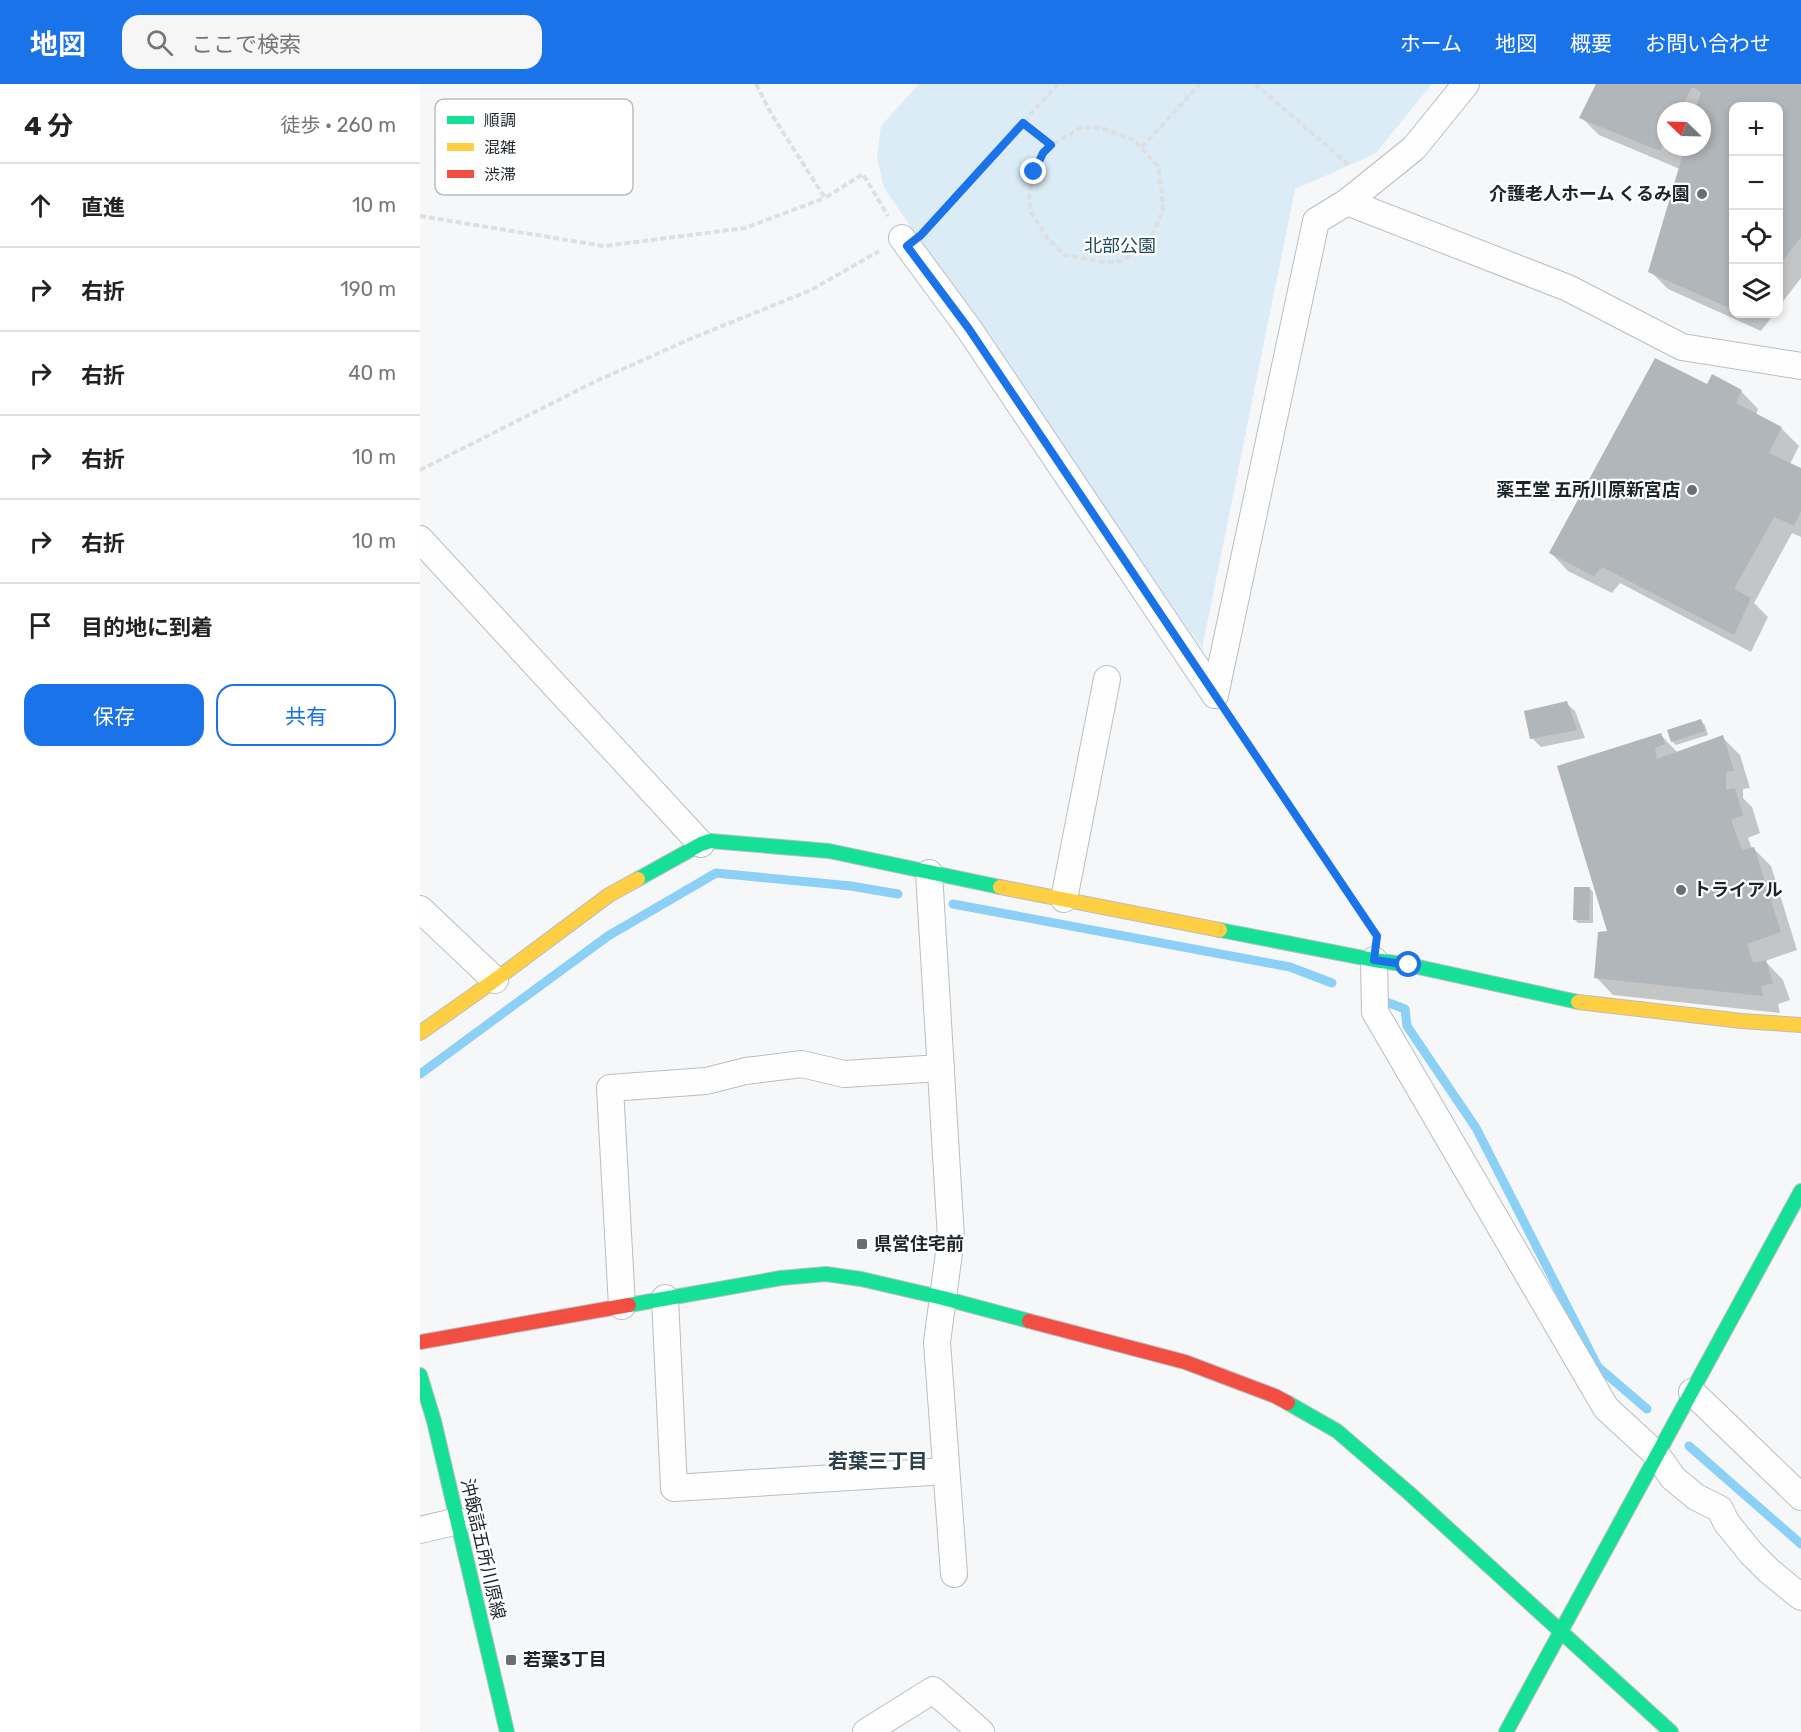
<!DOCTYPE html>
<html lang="ja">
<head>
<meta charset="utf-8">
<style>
  :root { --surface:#fff; --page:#f6f6f6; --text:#222; --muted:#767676; --line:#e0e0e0; --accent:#1a73e8 }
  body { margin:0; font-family:Rubik,"Noto Sans JP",sans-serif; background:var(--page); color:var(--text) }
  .controls { position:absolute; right:18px; top:18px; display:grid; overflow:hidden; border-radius:12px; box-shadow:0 3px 9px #0003 }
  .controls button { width:54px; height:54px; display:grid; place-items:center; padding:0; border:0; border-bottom:2px solid var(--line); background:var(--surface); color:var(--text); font:30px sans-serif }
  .compass { position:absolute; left:1237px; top:18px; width:54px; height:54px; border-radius:50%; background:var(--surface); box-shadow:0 3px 9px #0003; rotate:293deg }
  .stop { position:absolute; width:18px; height:18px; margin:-14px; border:4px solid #1a73e8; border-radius:50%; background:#fff }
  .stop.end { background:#1a73e8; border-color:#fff; box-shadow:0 2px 6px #0008 }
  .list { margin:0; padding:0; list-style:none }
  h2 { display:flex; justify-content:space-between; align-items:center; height:78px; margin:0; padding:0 24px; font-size:26px }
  h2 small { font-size:20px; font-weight:400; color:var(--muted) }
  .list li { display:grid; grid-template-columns:39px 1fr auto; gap:18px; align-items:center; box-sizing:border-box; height:84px; padding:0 24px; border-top:2px solid var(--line) }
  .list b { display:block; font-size:22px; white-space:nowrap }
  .list em { font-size:20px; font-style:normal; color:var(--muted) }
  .actions { display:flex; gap:12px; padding:18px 24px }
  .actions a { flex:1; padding:14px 0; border:2px solid var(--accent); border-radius:18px; text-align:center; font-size:21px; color:var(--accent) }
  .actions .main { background:var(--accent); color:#fff }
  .icon { flex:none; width:33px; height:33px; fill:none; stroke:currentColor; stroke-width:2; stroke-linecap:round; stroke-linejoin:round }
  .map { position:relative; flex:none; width:1381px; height:1648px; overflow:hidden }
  header { display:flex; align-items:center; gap:36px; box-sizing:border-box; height:84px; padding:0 30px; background:var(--accent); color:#fff }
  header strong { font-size:28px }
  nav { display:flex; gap:33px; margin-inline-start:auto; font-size:21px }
  .search { width:420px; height:54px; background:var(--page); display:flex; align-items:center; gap:15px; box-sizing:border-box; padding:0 21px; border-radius:18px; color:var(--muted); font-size:22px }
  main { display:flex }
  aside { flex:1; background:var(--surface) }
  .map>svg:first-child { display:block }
</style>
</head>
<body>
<header>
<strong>地図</strong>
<div class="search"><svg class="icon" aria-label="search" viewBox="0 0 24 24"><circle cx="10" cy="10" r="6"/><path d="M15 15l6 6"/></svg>ここで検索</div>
<nav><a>ホーム</a><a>地図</a><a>概要</a><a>お問い合わせ</a></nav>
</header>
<main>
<aside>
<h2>4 分<small>徒歩 · 260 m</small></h2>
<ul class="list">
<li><svg class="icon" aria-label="ahead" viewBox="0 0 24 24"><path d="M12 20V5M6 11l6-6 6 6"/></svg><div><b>直進</b></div><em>10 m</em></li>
<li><svg class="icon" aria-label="right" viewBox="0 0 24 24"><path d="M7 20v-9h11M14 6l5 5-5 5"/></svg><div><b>右折</b></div><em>190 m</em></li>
<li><svg class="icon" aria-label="right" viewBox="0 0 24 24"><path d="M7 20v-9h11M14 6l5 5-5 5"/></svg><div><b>右折</b></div><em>40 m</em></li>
<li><svg class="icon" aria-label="right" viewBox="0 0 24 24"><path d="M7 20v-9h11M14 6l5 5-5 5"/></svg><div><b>右折</b></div><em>10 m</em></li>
<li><svg class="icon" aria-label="right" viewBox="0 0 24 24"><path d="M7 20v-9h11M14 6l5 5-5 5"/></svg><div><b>右折</b></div><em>10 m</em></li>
<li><svg class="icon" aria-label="arrive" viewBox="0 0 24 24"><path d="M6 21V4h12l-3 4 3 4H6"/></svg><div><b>目的地に到着</b></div></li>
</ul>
<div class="actions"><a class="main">保存</a><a>共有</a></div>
</aside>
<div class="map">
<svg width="1381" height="1648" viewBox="0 0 1381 1648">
  <rect width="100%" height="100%" fill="#f5f7f9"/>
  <polygon fill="#dbecf7" points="499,0 1012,0 955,70 875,105 782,565 464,104 457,74 461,42"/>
  <g fill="#0003" fill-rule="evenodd">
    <path d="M1178,0H1381V194L1358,224V22H1314V230H1354L1341,247L1248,205L1230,187L1260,85L1179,51L1161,33ZM1246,27H1282V63H1246Z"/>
    <polygon points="1288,302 1321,307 1338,325 1336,331 1361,344 1379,362 1370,380 1381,386 1381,453 1372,449 1334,519 1348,533 1331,568 1200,499 1192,509 1148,487 1131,469"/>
    <polygon points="1146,619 1155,627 1165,654 1121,663 1112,654"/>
    <polygon points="1281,637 1285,641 1288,651 1256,661 1252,657"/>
    <polygon points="1240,650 1258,669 1302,653 1320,671 1330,704 1323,705 1323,714 1332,723 1340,749 1328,754 1332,765 1333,764 1351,782 1377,866 1345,877 1363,896 1370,916 1358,920 1360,929 1193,911 1176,893 1189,848 1139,683"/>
    <polygon points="1169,804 1173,808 1173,839 1158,839 1154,835"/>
  </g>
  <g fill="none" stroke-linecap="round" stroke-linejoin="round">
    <g stroke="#8cd0f6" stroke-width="9">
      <polyline points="533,820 870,883 912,899"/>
      <polyline points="961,916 985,925 987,942 1056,1044 1178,1283 1227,1325"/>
      <polyline points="0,990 188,852 296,789 431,802 478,810"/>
      <polyline points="1269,1362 1381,1460"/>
    </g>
  </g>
  <g fill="#b1b6ba">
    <polygon points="1176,0 1381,0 1381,153 1358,183 1358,22 1314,22 1314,226 1228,188 1265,63 1282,63 1282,27 1275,27 1281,8 1272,3 1260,27 1246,27 1246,55 1240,67 1159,34"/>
    <polygon points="1235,274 1287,300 1292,290 1322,306 1316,319 1362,343 1349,369 1381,384 1381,427 1374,442 1354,433 1314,505 1331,514 1314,551 1182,483 1174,492 1129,469"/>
    <polygon points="1147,617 1157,646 1110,655 1104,627"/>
    <polygon points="1281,635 1285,647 1251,658 1247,646"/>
    <polygon points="1241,649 1245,660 1235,664 1237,675 1303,651 1314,687 1306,688 1306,706 1315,704 1323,731 1311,736 1322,766 1334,763 1361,848 1327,860 1333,879 1346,876 1353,899 1341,902 1343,912 1174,894 1178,848 1187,847 1137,682"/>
    <polygon points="1154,803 1170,803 1169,836 1153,836"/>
  </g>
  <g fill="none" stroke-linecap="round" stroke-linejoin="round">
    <defs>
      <g id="street">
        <polyline points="927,118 1148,204 1262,263 1381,282"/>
        <polyline points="482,154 549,245 795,611"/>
        <polyline points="0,455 281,760"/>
        <polyline points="795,611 896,137 927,118 994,64 1046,0"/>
        <polyline points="509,789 531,1154 517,1258 534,1490"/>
        <polyline points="644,815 687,595"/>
        <polyline points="0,825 75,896"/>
        <polyline points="954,876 955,928 1186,1324 1237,1371 1253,1394 1276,1413 1300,1425 1306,1438 1331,1469 1349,1487 1381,1513"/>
        <polyline points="245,1214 254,1404 526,1387"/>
        <polyline points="202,1222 190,1004 286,997 326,987 382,980 424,990 521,984"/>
        <polyline points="1272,1308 1381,1413"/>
        <polyline points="0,1446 38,1437"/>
        <polyline points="446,1648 513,1606 561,1648"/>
      </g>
      <g id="fast">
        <polyline points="218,795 281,760 290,757 409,767 580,803"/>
        <polyline points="800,846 954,876 989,881 1158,918"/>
        <polyline points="209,1221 361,1194 406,1190 441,1195 523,1214 609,1237"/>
        <polyline points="0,1291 14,1337 87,1648"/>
        <polyline points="868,1319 917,1347 989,1409 1251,1648"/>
        <polyline points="1086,1648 1381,1107"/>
      </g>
      <g id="slow">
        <polyline points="580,803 800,846"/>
        <polyline points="1158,918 1322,937 1381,941"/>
        <polyline points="0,949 75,896 189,811 218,795"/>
      </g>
      <g id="jam">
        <polyline points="609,1237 765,1278 855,1312 868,1319"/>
        <polyline points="0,1258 209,1221"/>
      </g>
    </defs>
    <use href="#street" stroke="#babec2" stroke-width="28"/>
    <use href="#fast" stroke="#babec2" stroke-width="16"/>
    <use href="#slow" stroke="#babec2" stroke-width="16"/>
    <use href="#jam" stroke="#babec2" stroke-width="16"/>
    <g stroke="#dedfe0" stroke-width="4" stroke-dasharray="6 3" stroke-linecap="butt">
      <polyline points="336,0 352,31 405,114 443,90 468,132"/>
      <polyline points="835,0 930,82"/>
      <polyline points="603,39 631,61 623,69 614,88 609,111 611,128 628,155 645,171 683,178 702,177 730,155 743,127 742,109 738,82 714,56 682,44 662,43 631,61"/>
      <polyline points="722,63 780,0"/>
      <polyline points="0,132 184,162 325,144 405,114"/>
      <polyline points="507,144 638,0"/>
      <polyline points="0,386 174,298 270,255 391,206 459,167"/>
      <polyline points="810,634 951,842"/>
    </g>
    <use href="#street" stroke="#fefefe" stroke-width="26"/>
    <use href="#fast" stroke="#16e098" stroke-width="14"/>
    <use href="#slow" stroke="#ffcf43" stroke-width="14"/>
    <use href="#jam" stroke="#f24e42" stroke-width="14"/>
  </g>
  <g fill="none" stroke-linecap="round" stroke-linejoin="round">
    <polyline stroke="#1a73e8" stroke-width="8" points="614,88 623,69 631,61 603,39 501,151 487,162 549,245 957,852 954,876 989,881"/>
  </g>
  <g fill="#686e73" stroke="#fff" stroke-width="2">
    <circle cx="1282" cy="110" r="6"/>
    <circle cx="1272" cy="406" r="6"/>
    <circle cx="1261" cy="806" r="6"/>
    <rect x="436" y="1154" width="12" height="12" rx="3"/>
    <rect x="85" y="1570" width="12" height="12" rx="3"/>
  </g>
  <g text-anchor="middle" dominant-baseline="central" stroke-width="4.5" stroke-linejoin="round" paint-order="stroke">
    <g font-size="18" font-weight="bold" fill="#1c252b" stroke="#fff" text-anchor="start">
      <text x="1270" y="110" text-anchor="end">介護老人ホーム くるみ園</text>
      <text x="1260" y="406" text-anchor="end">薬王堂 五所川原新宮店</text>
      <text x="1273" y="806">トライアル</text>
      <text x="454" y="1160">県営住宅前</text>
      <text x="103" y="1576">若葉3丁目</text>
    </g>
    <g font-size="18" fill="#214a60" stroke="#fff">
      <text x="700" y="162">北部公園</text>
    </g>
    <g font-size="18" fill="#1c252b" stroke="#fff">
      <text transform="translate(63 1465) rotate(77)">沖飯詰五所川原線</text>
    </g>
    <g font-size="20" font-weight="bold" fill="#2b3f4a" stroke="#fff">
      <text x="458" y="1377">若葉三丁目</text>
    </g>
  </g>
  <rect x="15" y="15" width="198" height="96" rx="9" fill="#fff" stroke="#bbbebf" stroke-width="1.5"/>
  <rect x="27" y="32" width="27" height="8" fill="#16e098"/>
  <rect x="27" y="59" width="27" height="8" fill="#ffcf43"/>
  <rect x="27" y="86" width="27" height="8" fill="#f24e42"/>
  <g font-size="16" fill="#1c252b">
    <text x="64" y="42">順調</text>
    <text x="64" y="69">混雑</text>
    <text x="64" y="96">渋滞</text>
  </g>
</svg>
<div class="controls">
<button>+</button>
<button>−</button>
<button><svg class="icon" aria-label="locate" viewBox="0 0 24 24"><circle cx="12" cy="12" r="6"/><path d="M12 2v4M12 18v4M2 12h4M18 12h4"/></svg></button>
<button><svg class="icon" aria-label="layers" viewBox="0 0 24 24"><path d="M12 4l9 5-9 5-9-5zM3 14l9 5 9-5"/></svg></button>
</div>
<svg class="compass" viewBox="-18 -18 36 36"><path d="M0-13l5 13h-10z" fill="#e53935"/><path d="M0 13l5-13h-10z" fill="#767676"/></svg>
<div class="stop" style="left:989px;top:881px"></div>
<div class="stop end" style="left:614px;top:88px"></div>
</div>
</main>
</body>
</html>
